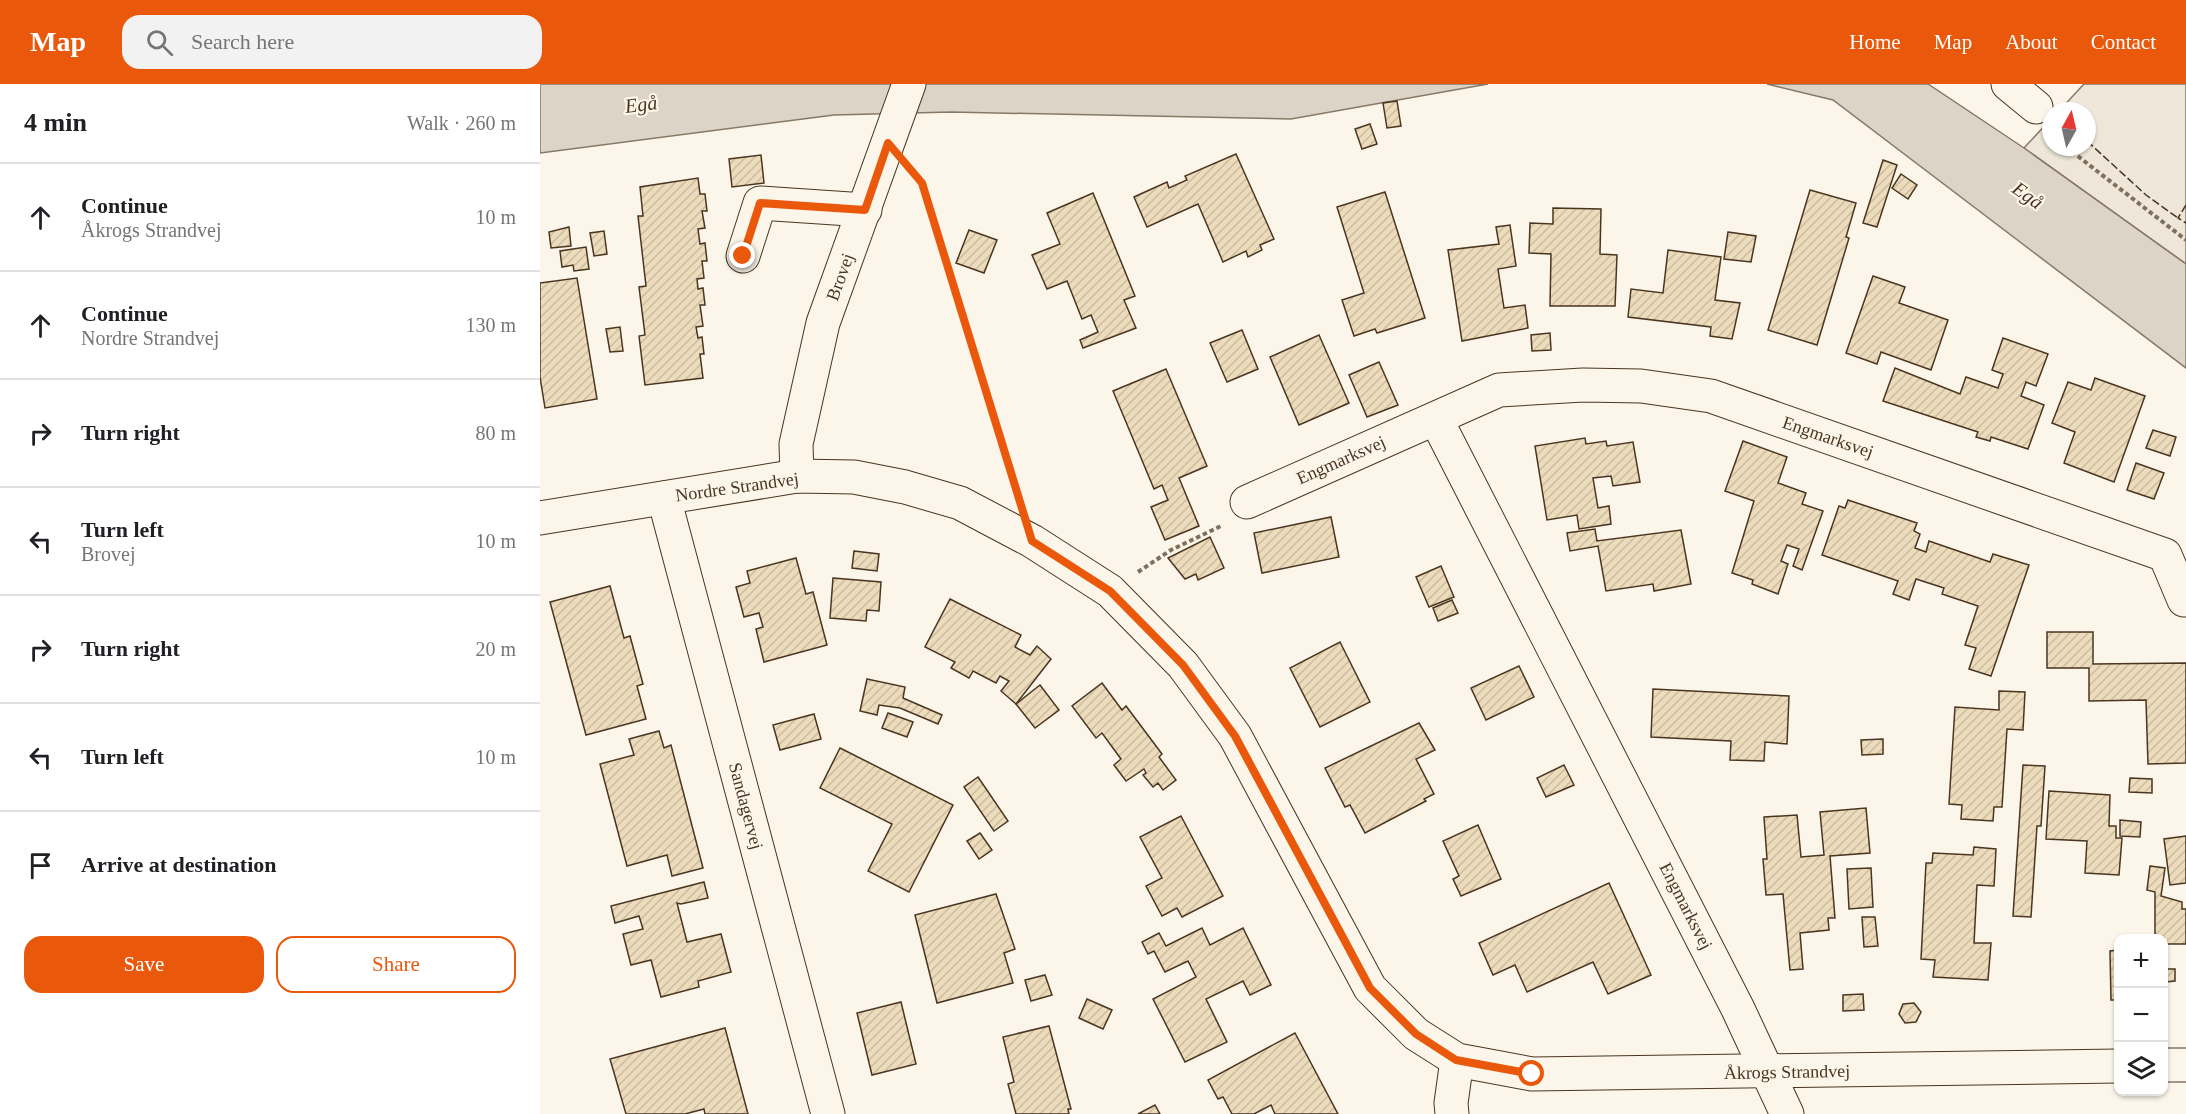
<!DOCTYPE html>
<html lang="en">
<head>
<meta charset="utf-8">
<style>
  :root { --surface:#fff; --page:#f2f2f2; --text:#202124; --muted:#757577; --line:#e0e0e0; --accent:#ea580c }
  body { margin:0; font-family:"Times New Roman",serif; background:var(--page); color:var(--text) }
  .controls { position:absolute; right:18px; bottom:18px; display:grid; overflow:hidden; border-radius:12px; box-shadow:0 2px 4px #0004 }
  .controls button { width:54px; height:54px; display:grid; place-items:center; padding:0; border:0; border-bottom:2px solid var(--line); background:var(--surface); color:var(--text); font:30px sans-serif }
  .compass { position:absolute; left:1502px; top:18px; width:54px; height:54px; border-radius:50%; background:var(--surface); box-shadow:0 2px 4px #0004; rotate:8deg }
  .stop { position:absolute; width:18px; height:18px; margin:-14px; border:4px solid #ea580c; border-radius:50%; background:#fff }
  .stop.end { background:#ea580c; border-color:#fff; box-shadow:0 2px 6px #0008 }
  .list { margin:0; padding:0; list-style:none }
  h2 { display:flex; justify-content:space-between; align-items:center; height:78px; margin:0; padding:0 24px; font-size:26px }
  h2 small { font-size:20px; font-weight:400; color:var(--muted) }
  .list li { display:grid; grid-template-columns:39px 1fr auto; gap:18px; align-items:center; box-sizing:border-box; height:108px; padding:0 24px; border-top:2px solid var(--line) }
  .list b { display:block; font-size:22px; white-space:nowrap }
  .list p { margin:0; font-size:20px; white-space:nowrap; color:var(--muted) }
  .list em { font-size:20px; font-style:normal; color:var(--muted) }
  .actions { display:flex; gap:12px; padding:18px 24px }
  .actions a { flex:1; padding:14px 0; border:2px solid var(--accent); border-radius:18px; text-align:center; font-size:21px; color:var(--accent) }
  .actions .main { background:var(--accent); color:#fff }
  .icon { flex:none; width:33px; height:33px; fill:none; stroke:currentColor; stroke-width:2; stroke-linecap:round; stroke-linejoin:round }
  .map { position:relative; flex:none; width:1646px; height:1030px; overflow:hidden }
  header { display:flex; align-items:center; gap:36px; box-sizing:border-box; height:84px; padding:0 30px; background:var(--accent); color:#fff }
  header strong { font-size:28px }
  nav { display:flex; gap:33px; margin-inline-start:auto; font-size:21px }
  .search { width:420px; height:54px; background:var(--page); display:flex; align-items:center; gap:15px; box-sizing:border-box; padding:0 21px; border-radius:18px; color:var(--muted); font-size:22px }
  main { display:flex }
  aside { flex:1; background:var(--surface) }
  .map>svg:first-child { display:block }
</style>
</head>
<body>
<header>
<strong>Map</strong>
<div class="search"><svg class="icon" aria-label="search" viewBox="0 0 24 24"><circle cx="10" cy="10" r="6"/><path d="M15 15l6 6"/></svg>Search here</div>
<nav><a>Home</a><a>Map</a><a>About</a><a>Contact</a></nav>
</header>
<main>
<aside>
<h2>4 min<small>Walk · 260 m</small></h2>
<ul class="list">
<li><svg class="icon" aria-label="ahead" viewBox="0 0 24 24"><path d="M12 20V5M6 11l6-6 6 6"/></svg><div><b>Continue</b><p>Åkrogs Strandvej</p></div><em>10 m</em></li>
<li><svg class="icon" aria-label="ahead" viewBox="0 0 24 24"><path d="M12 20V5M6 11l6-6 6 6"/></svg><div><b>Continue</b><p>Nordre Strandvej</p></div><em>130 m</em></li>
<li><svg class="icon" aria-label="right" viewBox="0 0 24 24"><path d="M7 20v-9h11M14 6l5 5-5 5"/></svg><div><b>Turn right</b></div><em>80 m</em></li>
<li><svg class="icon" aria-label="left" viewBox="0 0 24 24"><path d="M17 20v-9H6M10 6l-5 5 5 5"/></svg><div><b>Turn left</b><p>Brovej</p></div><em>10 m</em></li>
<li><svg class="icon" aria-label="right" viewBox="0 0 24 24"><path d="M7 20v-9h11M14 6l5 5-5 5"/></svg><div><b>Turn right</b></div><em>20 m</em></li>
<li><svg class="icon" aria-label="left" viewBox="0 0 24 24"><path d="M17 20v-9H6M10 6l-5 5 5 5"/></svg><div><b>Turn left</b></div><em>10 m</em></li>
<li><svg class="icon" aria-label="arrive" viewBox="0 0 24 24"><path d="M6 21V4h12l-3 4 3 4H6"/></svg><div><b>Arrive at destination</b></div></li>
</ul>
<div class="actions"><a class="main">Save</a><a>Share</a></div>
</aside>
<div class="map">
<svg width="1646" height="1030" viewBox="0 0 1646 1030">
  <defs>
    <pattern id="building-hatch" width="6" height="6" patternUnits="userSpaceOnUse" patternTransform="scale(1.5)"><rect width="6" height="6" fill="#ecdcbc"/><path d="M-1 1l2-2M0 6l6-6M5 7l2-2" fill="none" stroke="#ccbda1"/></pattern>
  </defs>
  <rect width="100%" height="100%" fill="#fbf6e9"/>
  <polygon fill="#ede6d9" stroke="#887966" stroke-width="1.5" points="1544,0 1646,0 1646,180 1484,64 1511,35 1511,63 1547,63 1547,27 1519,27"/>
  <g fill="#dcd4c6" stroke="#887966" stroke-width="1.5">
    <polygon points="0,0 948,0 751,35 411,28 294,31 0,69"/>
    <polygon points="1227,0 1388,0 1484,64 1646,180 1646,284 1293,16"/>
  </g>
  <g fill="url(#building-hatch)" stroke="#4a3520" stroke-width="1.5">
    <polygon points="857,17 861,42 847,44 843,19"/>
    <polygon points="830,40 837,60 822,65 815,45"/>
    <polygon points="696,70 734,155 720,161 722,166 708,173 706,167 683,178 658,120 607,143 594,113 627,98 629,104 647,96 645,92"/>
    <polygon points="221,71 224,99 192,103 189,75"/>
    <polygon points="1343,76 1357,81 1337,143 1323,139"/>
    <polygon points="1361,90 1377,101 1368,115 1352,104"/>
    <polygon points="158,94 160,110 165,110 167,127 162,127 165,144 158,145 160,160 165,159 167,177 162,177 164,194 157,195 158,205 163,204 165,221 160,221 163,242 156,243 158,254 162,253 164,270 160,270 163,294 105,301 99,252 105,251 99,203 106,202 98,132 103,132 100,103"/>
    <polygon points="1270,106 1316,119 1306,153 1309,154 1277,261 1228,246"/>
    <polygon points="845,108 885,234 837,249 835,245 814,252 802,216 824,209 797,123"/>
    <polygon points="553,109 595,212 584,216 596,244 543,264 540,256 558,248 551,231 542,235 527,197 507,205 492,171 520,160 507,129"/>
    <polygon points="1013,124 1061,125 1060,170 1077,171 1075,222 1010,222 1011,170 989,169 990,139 1013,140"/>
    <polygon points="970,141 976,182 958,185 964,224 985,221 988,244 922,257 908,166 959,160 956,143"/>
    <polygon points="29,143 31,162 11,164 9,148"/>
    <polygon points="429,146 457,156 444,189 416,179"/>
    <polygon points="64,147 67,170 54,172 50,149"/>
    <polygon points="1188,148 1216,152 1211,178 1184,175"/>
    <polygon points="46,163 49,185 34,187 33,181 22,183 20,167"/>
    <polygon points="1128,166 1181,173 1175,216 1200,219 1192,255 1170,252 1171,243 1088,233 1091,205 1123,209"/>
    <polygon points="1333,192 1365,203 1359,219 1408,236 1391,286 1341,268 1337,280 1306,269"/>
    <polygon points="37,194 57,315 5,324 0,293 0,199"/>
    <polygon points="80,243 83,267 70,268 66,245"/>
    <polygon points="702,246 718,285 687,298 670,259"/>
    <polygon points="1010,249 1011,266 992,267 991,251"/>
    <polygon points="779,251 809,319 759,341 730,273"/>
    <polygon points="1463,254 1508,270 1496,302 1486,298 1481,312 1504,321 1488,365 1451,353 1450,357 1436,353 1438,348 1343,317 1355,284 1420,310 1426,293 1458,304 1463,290 1452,286"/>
    <polygon points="839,278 858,321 827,333 809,291"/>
    <polygon points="626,285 667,382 639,394 659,442 625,456 611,423 628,416 622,401 614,405 573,307"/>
    <polygon points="1555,294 1605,312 1574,398 1524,379 1535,348 1512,339 1528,298 1551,306"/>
    <polygon points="1613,346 1636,353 1630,372 1606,364"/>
    <polygon points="1045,354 1046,360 1066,357 1067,362 1093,358 1100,398 1073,402 1071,392 1053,394 1058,424 1069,422 1071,440 1039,445 1037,431 1007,436 995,362"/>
    <polygon points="1203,357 1247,373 1238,399 1266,409 1262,420 1283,427 1262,486 1253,482 1259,465 1247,461 1241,477 1248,480 1238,510 1212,500 1213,496 1192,489 1214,417 1185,407"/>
    <polygon points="1596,379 1624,389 1614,415 1587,406"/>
    <polygon points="1308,416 1377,439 1374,447 1380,450 1375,464 1386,468 1389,457 1450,478 1453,470 1489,481 1451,592 1429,585 1436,564 1425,561 1438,522 1402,510 1404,504 1376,495 1369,516 1353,510 1358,497 1282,471 1299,422 1305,424"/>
    <polygon points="791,433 799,473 722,489 714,449"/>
    <polygon points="1055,445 1057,457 1141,446 1151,500 1114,507 1113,500 1066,507 1058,462 1030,467 1027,449"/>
    <polygon points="670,453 684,484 658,496 656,490 645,495 628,474"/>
    <polygon points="314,467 339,470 337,487 312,484"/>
    <polygon points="256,474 266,510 273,508 287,561 224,578 216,545 223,543 219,529 204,533 196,503 210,499 207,487"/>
    <polygon points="901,482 914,513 889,523 876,493"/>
    <polygon points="293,494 341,498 339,527 327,526 326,537 290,534"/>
    <polygon points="70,502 84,554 90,552 103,600 97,602 106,635 46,651 10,518"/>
    <polygon points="410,515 481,551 475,563 490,571 497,562 511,575 476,620 461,607 469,597 460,592 456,599 433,587 429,594 411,584 415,578 385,563"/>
    <polygon points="912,516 918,529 898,537 893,524"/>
    <polygon points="1507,548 1553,548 1553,580 1646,579 1646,679 1608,680 1606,616 1549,617 1549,584 1507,584"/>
    <polygon points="800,558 830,618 780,643 750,584"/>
    <polygon points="979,582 994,613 946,636 931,604"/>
    <polygon points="327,595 365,603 363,614 402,631 398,640 360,624 339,621 337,631 320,627"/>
    <polygon points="562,599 582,626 586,622 622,670 619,673 636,696 623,706 618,699 613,703 603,691 606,689 604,685 586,697 574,681 581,675 562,649 556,654 532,622"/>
    <polygon points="500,601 519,626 495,644 476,620"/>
    <polygon points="1113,605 1249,612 1247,660 1225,658 1224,677 1190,676 1191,657 1111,653"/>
    <polygon points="1459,607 1485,608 1483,646 1467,645 1462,723 1454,723 1453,737 1421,735 1422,721 1409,720 1415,623 1459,626"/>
    <polygon points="348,629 373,638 367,653 342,644"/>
    <polygon points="274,630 281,655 240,666 233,641"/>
    <polygon points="879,639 895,666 876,675 894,710 884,715 886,717 825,749 810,721 805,723 785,684"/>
    <polygon points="119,647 124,664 131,661 163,784 132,792 127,771 87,782 60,680 94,671 89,655"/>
    <polygon points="1343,655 1343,670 1322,671 1321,656"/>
    <polygon points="300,664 413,721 369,808 328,787 352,740 280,704"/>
    <polygon points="1024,681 1034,701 1006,713 997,694"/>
    <polygon points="1483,681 1505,682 1501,742 1497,742 1491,833 1473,832"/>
    <polygon points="438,693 468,737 454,747 424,703"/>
    <polygon points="1590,694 1612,695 1612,709 1589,708"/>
    <polygon points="1509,707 1570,711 1569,742 1576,742 1576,754 1582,754 1579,791 1545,789 1547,757 1506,755"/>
    <polygon points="1326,724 1330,769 1290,772 1295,834 1288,834 1289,846 1260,849 1263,885 1250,886 1243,810 1226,811 1223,775 1227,775 1224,733 1257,731 1261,773 1284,771 1280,728"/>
    <polygon points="641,732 683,812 642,833 637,824 622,832 606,802 622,794 600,753"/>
    <polygon points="1580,736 1601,738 1600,753 1580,752"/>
    <polygon points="938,741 961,795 921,812 913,795 919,792 903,757"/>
    <polygon points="440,749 452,766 439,775 427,757"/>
    <polygon points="1646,752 1646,799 1630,801 1624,755"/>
    <polygon points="1434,763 1456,765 1454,802 1437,801 1434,859 1451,859 1448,896 1393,893 1395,876 1381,875 1386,779 1392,779 1393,769 1433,771"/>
    <polygon points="1610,782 1625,784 1621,812 1642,818 1642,825 1646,825 1646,860 1624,860 1624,854 1615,854 1615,808 1607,806"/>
    <polygon points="1331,784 1333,823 1309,825 1307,785"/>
    <polygon points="164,798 168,814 141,820 137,819 147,858 181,850 191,888 158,897 159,903 121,913 111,876 91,881 83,850 103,845 99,832 75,839 71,822"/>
    <polygon points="1069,799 1111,891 1068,910 1053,878 987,908 975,881 953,891 939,859"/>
    <polygon points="456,810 475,865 464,869 473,899 397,919 375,831"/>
    <polygon points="1322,833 1335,833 1338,862 1324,863"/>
    <polygon points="662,844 670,861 703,844 731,901 710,911 703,897 666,915 687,958 645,978 613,915 656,893 648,877 625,888 614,867 608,870 602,858 619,849 626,862"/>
    <polygon points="1624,865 1624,885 1635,885 1635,897 1625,898 1624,917"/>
    <polygon points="1578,866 1578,916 1571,916 1570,867"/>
    <polygon points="505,891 512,911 491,917 485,896"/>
    <polygon points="1323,910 1324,926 1303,927 1303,911"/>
    <polygon points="547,915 572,926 563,945 539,934"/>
    <polygon points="361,918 376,980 332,991 317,929"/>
    <polygon points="1374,919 1381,928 1376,938 1365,939 1359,930 1363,920"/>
    <polygon points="509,942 531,1025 528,1025 529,1030 476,1030 468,1000 474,998 463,953"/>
    <polygon points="185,944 208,1030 165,1030 164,1025 145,1030 86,1030 70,975"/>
    <polygon points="755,949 798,1030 735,1030 731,1021 714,1030 692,1030 683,1013 678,1015 668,996"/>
    <polygon points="615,1021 620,1030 598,1030"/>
  </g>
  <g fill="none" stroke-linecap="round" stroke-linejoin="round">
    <defs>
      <g id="minor">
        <polyline points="1468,0 1496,23"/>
        <polyline points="203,172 220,119 325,126"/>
        <polyline points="896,335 1198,925 1247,1030"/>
        <polyline points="257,392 256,360 283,239 369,0"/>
        <polyline points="124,414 288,1030"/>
        <polyline points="707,418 959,306 1043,301 1101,302 1171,312 1625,471 1644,516"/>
        <polyline points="0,434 257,392 314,393 365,403 420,419 492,457 570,507 643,581 695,652 830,904 876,950 917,976 992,990 1578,982"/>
        <polyline points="1624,981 1646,981"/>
        <polyline points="912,1030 911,1019 917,976"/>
      </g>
    </defs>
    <use href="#minor" stroke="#4a3520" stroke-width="35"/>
    <g stroke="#7f6f5c" stroke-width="4" stroke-dasharray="4.5 3" stroke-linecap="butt">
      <polyline points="1526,63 1646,156"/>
      <polyline points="374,90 382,99 477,408"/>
      <polyline points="598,488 631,466 683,441"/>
    </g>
    <use href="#minor" stroke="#fbf6e9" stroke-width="33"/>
    <g stroke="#4a3520" stroke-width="1.5" stroke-dasharray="8 3" stroke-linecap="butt">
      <polyline points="1547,57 1606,111 1638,134"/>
      <polyline points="1646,121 1638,134 1646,139"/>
    </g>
  </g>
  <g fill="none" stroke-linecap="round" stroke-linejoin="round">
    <polyline stroke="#ea580c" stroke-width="8" points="203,172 220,119 325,126 348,59 382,99 492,457 570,507 643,581 695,652 830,904 876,950 916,976 992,990"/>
  </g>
  <g text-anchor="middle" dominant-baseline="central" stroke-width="4.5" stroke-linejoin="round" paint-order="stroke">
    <g font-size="18" fill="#4a3520" stroke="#fbf6e9">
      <text transform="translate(300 193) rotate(-70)">Brovej</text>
      <text transform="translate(1288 353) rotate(19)">Engmarksvej</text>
      <text transform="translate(801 376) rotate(-24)">Engmarksvej</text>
      <text transform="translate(197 403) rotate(-8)">Nordre Strandvej</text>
      <text transform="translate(206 722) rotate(75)">Sandagervej</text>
      <text transform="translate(1146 822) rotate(63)">Engmarksvej</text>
      <text transform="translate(1247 988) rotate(-1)">Åkrogs Strandvej</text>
    </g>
    <g font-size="20" font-style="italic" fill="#4a3520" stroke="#fbf6e9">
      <text transform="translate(101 20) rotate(-7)">Egå</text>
      <text transform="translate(1488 111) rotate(35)">Egå</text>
    </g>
  </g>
</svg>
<div class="controls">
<button>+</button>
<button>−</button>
<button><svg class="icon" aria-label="layers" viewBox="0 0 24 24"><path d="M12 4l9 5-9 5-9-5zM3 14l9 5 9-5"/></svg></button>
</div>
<svg class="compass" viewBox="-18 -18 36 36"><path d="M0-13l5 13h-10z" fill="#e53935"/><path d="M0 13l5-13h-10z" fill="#757577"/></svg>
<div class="stop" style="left:992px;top:990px"></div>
<div class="stop end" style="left:203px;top:172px"></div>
</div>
</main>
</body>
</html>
